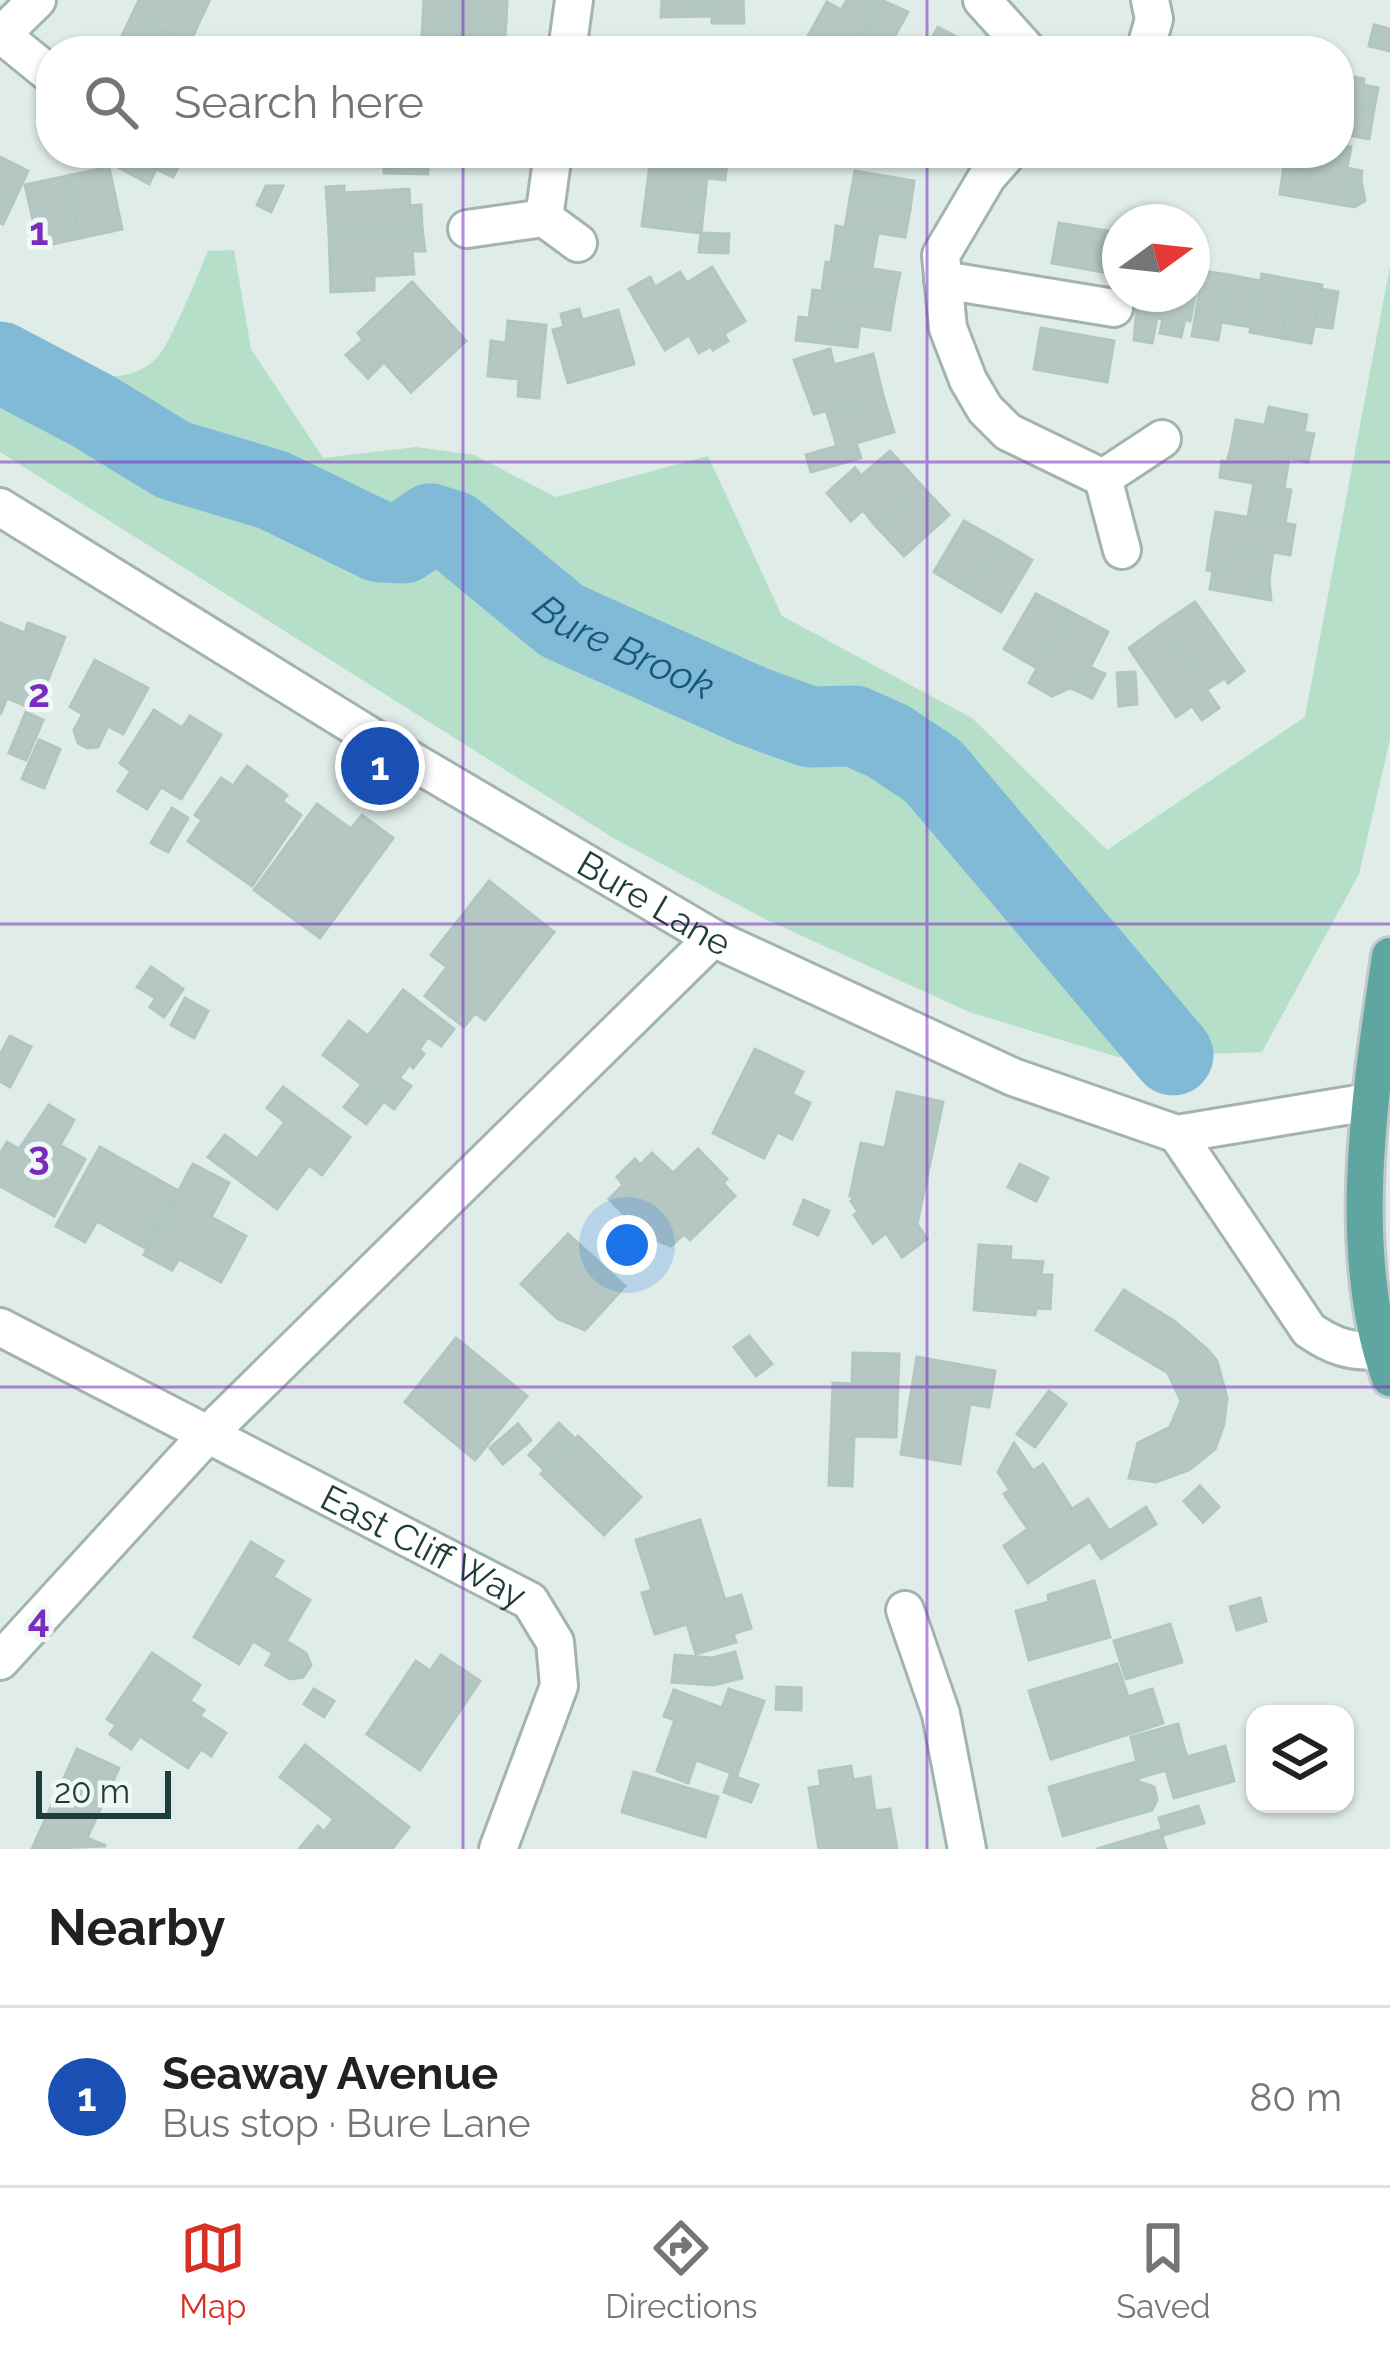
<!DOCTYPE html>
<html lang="en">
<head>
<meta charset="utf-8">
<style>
  :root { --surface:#fff; --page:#f6f6f6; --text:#202124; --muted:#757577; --line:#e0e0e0; --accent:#d93025 }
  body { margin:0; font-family:Raleway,sans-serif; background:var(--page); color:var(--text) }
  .controls { position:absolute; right:36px; bottom:36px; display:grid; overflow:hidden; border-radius:24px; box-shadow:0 3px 9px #0004 }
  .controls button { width:108px; height:108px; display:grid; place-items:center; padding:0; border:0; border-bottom:3px solid var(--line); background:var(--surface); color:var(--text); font:60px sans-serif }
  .compass { position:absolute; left:1102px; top:204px; width:108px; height:108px; border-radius:50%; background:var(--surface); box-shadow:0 3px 9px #0004; rotate:75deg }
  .scale { position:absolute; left:36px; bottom:30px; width:135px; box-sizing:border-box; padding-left:12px; border:6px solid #1e3d3a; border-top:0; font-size:33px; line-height:42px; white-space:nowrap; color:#1e3d3a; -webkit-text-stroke:9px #eff8f5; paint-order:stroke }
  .you { position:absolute; left:627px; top:1245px; width:42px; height:42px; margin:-30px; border:9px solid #fff; border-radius:50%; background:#1a73e8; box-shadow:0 0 0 18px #1a73e833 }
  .badge { display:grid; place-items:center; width:78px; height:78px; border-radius:50%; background:var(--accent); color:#fff; font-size:39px; font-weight:700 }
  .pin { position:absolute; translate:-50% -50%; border:6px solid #fff; box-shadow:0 3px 12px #0006 }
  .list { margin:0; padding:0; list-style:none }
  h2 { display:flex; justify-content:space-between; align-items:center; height:156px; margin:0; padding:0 48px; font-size:51px }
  h2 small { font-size:39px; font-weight:400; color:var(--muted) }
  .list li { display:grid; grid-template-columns:78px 1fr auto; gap:36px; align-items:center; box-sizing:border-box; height:180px; padding:0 48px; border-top:3px solid var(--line) }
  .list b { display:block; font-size:45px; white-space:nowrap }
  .list p { margin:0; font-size:39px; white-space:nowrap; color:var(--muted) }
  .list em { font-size:39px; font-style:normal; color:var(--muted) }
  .icon { flex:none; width:66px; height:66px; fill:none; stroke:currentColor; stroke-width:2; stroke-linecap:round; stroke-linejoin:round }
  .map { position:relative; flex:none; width:1390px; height:1849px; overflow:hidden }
  .search { position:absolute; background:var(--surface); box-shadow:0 3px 9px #0004; left:36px; right:36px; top:36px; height:132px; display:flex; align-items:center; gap:30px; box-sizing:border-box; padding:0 42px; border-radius:48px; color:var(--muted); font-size:45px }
  .sheet { height:336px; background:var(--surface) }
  nav { display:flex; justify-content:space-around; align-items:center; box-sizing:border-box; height:168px; border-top:3px solid var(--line); background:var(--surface); font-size:33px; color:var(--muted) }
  nav a { display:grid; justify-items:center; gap:6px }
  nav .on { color:var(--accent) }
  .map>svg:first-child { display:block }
</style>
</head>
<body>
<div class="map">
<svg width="1390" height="1849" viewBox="0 0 1390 1849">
  <rect width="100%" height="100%" fill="#dfece8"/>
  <path fill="#b5dfc8" d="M234,250L251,349L323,458L416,447L474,455L556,497L708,456L782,616L972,718L1107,850L1305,717L1390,266V739L1359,874L1262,1052L1118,1057L969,1012L765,919L615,839L0,452V343C40,364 122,400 159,355C174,336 197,276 208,251Z"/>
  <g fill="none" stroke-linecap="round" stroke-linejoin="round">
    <path stroke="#81bad7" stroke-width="81" id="s1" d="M0,362L93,411L173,460L273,490L380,542L403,543L431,524L453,531L562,621L752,706L810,727L854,726L888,741L933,771L1173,1055"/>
  </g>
  <g fill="#b4c7c2" stroke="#b1c6c1" stroke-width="3">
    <polygon points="139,0 208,0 209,1 190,42 132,15"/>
    <polygon points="424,0 507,0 506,22 423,19"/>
    <polygon points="662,0 743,0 744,23 712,23 712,16 661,17"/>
    <polygon points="847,0 881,0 852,50 829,37 824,46 808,36 827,2 841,10"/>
    <polygon points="881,0 908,12 893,39 907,47 904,51 855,51"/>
    <polygon points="132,15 190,42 185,51 115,51"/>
    <polygon points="423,19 506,22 504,51 421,51"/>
    <polygon points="1374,25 1390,29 1390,51 1369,46"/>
    <polygon points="938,27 965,42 961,51 925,51"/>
    <polygon points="657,38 725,51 654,51"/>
    <polygon points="1339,74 1364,79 1363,85 1378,88 1374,109 1339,102"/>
    <polygon points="1339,102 1374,109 1369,139 1339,133"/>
    <polygon points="1339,145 1351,147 1347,168 1362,171 1361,180 1284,165 1286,153 1339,153"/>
    <polygon points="114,153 185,153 173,177 156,169 149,184 118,167 122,157"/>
    <polygon points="368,153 453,153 452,158 428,157 428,174 384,173 384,155"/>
    <polygon points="651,153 728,153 725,180 707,178 705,195 647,189"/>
    <polygon points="0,157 28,171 3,224 0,223"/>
    <polygon points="1284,165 1361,180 1365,201 1354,207 1280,194"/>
    <polygon points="109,167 122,229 80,238 67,176"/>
    <polygon points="855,171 914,181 910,209 850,199"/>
    <polygon points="67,176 80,238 39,247 25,185"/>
    <polygon points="266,186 283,186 271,212 257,205"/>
    <polygon points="344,186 344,193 409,189 410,206 421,205 422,228 329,233 326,187"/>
    <polygon points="647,189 705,195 701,233 642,226"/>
    <polygon points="850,199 910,209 905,237 845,228"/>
    <polygon points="1059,223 1120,233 1120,275 1052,263"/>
    <polygon points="836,226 878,233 875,250 834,244"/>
    <polygon points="422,228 425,251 412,251 414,274 374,276 374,290 331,292 329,233"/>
    <polygon points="701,233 729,234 728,253 699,252"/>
    <polygon points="834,244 875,250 872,269 831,262"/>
    <polygon points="826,262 900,273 894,302 822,291"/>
    <polygon points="1192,265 1201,267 1190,321 1185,319 1181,337 1160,333 1168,294 1192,294"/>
    <polygon points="712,267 745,321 724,334 728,341 713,350 711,346 699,353 689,335 665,350 629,289 650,277 655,287 680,272 687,283"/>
    <polygon points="1203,271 1229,275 1218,340 1192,336"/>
    <polygon points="1262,274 1293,280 1282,338 1250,332"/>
    <polygon points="1229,275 1260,281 1251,327 1221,322"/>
    <polygon points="1293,280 1322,285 1311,343 1282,338"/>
    <polygon points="412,282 466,341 411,392 384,362 368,378 346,355 363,340 358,333"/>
    <polygon points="1321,289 1338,292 1332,328 1314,326"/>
    <polygon points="813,290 894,302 890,330 809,318"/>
    <polygon points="1138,294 1168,294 1163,319 1157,318 1152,343 1134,340"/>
    <polygon points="579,309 582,320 618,310 634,364 568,383 553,330 564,327 561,314"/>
    <polygon points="799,317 860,324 857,347 796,340"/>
    <polygon points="508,321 546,325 539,398 518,396 519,379 488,376 491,341 506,343"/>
    <polygon points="1041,328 1114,341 1107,382 1034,369"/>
    <polygon points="830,349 834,365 873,354 883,396 814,414 794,360"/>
    <polygon points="883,396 894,432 856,443 861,458 811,472 806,455 837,446 827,413"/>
    <polygon points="1269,407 1307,415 1304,432 1265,425"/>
    <polygon points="1236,420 1314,434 1308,462 1231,448"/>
    <polygon points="1231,448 1289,458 1284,489 1220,477 1222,461 1227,462"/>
    <polygon points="890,451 920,484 875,525 863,510 851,521 827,493 855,468 861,476"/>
    <polygon points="1254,483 1291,490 1288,506 1251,500"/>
    <polygon points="920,484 949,515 904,556 875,525"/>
    <polygon points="1251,500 1288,506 1285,524 1248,517"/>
    <polygon points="1216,512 1295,525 1290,555 1211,541"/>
    <polygon points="964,521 998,540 967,592 934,572"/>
    <polygon points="998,540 1032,560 1001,612 967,592"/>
    <polygon points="1211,541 1273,552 1269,580 1207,570"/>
    <polygon points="1213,571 1269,580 1271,600 1210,589"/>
    <polygon points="1036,594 1069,611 1037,668 1004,649"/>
    <polygon points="1195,602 1244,671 1228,683 1225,678 1206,690 1161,625"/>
    <polygon points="1069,611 1108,632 1078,691 1070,688 1052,696 1029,683"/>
    <polygon points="0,623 25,633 28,623 65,637 36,710 7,698 0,715"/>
    <polygon points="1161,625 1219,708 1202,720 1192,706 1176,717 1129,648"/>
    <polygon points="95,660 148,688 123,734 108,726 98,747 87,748 78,743 74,730 83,714 70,707"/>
    <polygon points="1090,667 1105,674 1092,698 1078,691"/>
    <polygon points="1135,672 1137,704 1119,706 1117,673"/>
    <polygon points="154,710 182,728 190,716 221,735 181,799 161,787 147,809 118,791 131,771 120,763"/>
    <polygon points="26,712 43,720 26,760 9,753"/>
    <polygon points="39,740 60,749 44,788 22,779"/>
    <polygon points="247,766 287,795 282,801 301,815 252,886 188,841 202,820 195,815 221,778 233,786"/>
    <polygon points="317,804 351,829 362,815 393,838 320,938 254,890"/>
    <polygon points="172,808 188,818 168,852 151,843"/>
    <polygon points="489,881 554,932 485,1020 475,1013 464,1027 425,996 447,967 431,955"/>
    <polygon points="151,967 167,978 154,997 137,987"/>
    <polygon points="168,979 183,989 164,1017 150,1007"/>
    <polygon points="403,990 454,1029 441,1046 428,1037 419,1050 424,1054 413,1068 410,1064 399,1078 411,1086 394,1109 323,1055 349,1021 368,1036"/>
    <polygon points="185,998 208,1011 194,1038 171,1025"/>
    <polygon points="10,1036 31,1047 10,1087 0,1081 0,1055"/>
    <polygon points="755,1049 803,1072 792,1094 810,1103 792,1139 777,1132 764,1158 713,1133"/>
    <polygon points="362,1084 384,1101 366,1124 344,1107"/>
    <polygon points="283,1087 350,1137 322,1175 309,1165 277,1209 208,1157 225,1135 257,1159 285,1122 267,1108"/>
    <polygon points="897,1092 943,1102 917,1224 927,1239 902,1257 886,1233 873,1243 854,1215 858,1212 851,1201 855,1198 850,1196 861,1143 885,1148"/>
    <polygon points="49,1105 74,1120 60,1145 85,1159 54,1216 0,1186 0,1154 7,1142 19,1149"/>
    <polygon points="100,1147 177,1190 145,1248 97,1221 85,1242 56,1226"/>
    <polygon points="698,1149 727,1179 723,1183 735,1196 690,1240 684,1234 671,1246 644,1235 609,1199 623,1185 617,1177 635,1159 640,1165 652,1153 673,1173"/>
    <polygon points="193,1164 229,1183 211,1217 246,1236 221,1282 179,1259 172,1270 144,1255"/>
    <polygon points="1020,1164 1048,1178 1036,1201 1008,1187"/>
    <polygon points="804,1200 829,1211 818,1235 794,1224"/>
    <polygon points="568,1234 625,1286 585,1330 558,1319 521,1284"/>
    <polygon points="979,1245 1011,1247 1010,1260 1043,1262 1041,1275 1052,1275 1050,1309 1036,1308 1035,1315 974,1310"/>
    <polygon points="1124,1290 1174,1321 1208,1350 1217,1361 1227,1398 1224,1424 1215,1449 1189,1470 1156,1482 1129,1478 1138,1443 1170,1427 1181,1401 1168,1373 1096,1330"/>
    <polygon points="749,1336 772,1364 756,1376 734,1347"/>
    <polygon points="456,1338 527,1396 475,1460 405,1402"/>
    <polygon points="853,1353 899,1354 896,1437 854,1436 852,1486 829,1485 833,1383 852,1384"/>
    <polygon points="917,1357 995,1371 989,1407 970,1404 960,1464 901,1454"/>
    <polygon points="1049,1391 1066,1404 1035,1447 1017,1434"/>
    <polygon points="559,1423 575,1439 544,1470 529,1455"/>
    <polygon points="518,1424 531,1440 503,1464 490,1448"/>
    <polygon points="578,1436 641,1497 604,1535 541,1474"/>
    <polygon points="1014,1443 1033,1471 1043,1464 1072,1509 1088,1499 1108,1529 1028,1583 1004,1546 1028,1529 1004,1494 1010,1490 998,1472"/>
    <polygon points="1200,1486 1219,1507 1203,1522 1184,1501"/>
    <polygon points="1146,1507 1156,1524 1101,1559 1091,1543"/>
    <polygon points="700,1520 725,1600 741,1595 751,1628 733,1634 736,1642 696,1654 687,1624 655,1634 642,1593 652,1590 636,1540"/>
    <polygon points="251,1542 283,1561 273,1577 310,1600 286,1641 306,1653 311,1665 303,1677 290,1679 266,1665 273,1653 253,1641 239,1664 194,1637"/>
    <polygon points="1094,1581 1110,1637 1029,1660 1016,1611 1049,1602 1048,1595"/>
    <polygon points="1260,1598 1266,1621 1237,1630 1230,1607"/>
    <polygon points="1170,1624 1182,1662 1126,1679 1114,1641"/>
    <polygon points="735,1652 742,1678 714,1685 672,1682 675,1655 712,1658"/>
    <polygon points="152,1653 200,1685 190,1701 204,1710 200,1716 226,1733 211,1756 201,1749 188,1768 140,1736 131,1749 110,1734 116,1725 107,1719"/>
    <polygon points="441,1655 480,1681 420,1770 367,1734 416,1661 430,1671"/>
    <polygon points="1117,1664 1128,1697 1152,1689 1163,1723 1051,1759 1029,1691"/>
    <polygon points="777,1687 801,1688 801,1710 776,1709"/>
    <polygon points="314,1689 334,1701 324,1717 304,1704"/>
    <polygon points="729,1689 764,1701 737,1775 696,1760 688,1783 657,1771 675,1720 664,1716 674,1690 722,1708"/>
    <polygon points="1178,1724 1184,1748 1137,1762 1131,1737"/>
    <polygon points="305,1745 409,1827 392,1849 299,1849 318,1826 324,1832 334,1819 280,1777"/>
    <polygon points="1225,1746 1234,1781 1174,1798 1166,1770 1138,1778 1139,1782 1154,1787 1157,1800 1152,1810 1063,1836 1049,1787 1184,1748 1187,1757"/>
    <polygon points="77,1749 119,1768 87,1838 106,1846 32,1849"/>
    <polygon points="851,1766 853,1780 870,1777 875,1811 890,1809 897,1849 819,1849 809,1788 821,1786 819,1771"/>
    <polygon points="634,1772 718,1797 705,1837 622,1812"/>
    <polygon points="730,1775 758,1785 751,1802 724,1792"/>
    <polygon points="1198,1806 1204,1823 1164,1835 1159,1818"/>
    <polygon points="1160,1830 1166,1849 1097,1849"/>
  </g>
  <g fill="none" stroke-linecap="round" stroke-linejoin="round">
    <defs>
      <g id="minor">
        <polyline points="982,0 1028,51"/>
        <polyline points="0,36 37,0"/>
        <polyline points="3,36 51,75"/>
        <polyline points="567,51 574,0"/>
        <polyline points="1145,51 1154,19 1150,0"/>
        <polyline points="553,153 544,218 578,243"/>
        <polyline points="1008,153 987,177 941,255 948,328 968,380 985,409 1008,432 1103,478 1122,550"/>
        <polyline points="467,229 544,218"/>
        <polyline points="943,280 1114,308"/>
        <polyline points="1103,478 1162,439"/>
        <path id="s2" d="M0,507L380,742L713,938L1013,1077L1177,1134L1369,1102"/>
        <path d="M1177,1134L1309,1330C1332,1346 1351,1353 1380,1350"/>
        <path id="s3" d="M0,1327L530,1601L555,1642L559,1686L498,1849"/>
        <polyline points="905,1610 941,1714 967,1849"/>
        <polyline points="0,1661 207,1435 713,938"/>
      </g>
      <path id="major" d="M1390,956C1371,1086 1344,1252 1390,1378"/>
    </defs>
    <use href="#minor" stroke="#a1b4b0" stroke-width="42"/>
    <use href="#major" stroke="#c0c9c8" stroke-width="42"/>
    <use href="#minor" stroke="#fff" stroke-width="36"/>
    <use href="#major" stroke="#5fa6a0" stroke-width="36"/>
  </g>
  <path fill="none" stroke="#7b2cbf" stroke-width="3" stroke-opacity="0.55" d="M463,0V51M927,0V51M463,153V1849M927,153V1849M0,462H1390M0,924H1390M0,1387H1390"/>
  <g text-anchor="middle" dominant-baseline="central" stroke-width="10" stroke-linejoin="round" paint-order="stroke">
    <g font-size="36" fill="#1e3d3a" stroke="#eff8f5">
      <text stroke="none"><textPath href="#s2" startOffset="765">Bure Lane</textPath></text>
      <text stroke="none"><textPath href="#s3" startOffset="477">East Cliff Way</textPath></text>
    </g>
    <g font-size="39" font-style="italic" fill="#13597e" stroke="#eff8f5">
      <text stroke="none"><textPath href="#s1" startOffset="711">Bure Brook</textPath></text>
    </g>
  </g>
  <g font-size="39" text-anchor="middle" font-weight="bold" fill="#7b2cbf" stroke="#eff8f5" stroke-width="10" stroke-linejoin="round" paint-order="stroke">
    <text x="39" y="245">1</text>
    <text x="39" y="707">2</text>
    <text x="39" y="1169">3</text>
    <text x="39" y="1632">4</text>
  </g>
</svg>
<div class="controls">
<button><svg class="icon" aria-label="layers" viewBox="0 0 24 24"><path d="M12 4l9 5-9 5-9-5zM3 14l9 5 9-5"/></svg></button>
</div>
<svg class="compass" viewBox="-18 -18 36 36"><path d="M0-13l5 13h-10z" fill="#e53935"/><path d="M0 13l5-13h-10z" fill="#757577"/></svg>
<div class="scale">20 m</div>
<div class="you"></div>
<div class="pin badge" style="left:380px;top:766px;background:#1a4fb4">1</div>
<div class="search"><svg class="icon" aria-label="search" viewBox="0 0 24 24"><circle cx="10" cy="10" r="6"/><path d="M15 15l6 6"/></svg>Search here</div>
</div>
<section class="sheet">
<h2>Nearby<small></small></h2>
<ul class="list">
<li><span class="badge" style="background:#1a4fb4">1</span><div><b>Seaway Avenue</b><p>Bus stop · Bure Lane</p></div><em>80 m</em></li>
</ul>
</section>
<nav>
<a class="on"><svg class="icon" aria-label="map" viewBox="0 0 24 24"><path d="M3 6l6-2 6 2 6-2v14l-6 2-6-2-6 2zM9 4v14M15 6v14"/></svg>Map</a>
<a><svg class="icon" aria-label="directions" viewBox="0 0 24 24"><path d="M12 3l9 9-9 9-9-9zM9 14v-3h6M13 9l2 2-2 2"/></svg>Directions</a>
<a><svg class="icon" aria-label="saved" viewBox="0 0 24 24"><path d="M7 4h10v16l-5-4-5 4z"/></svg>Saved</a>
</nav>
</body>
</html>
